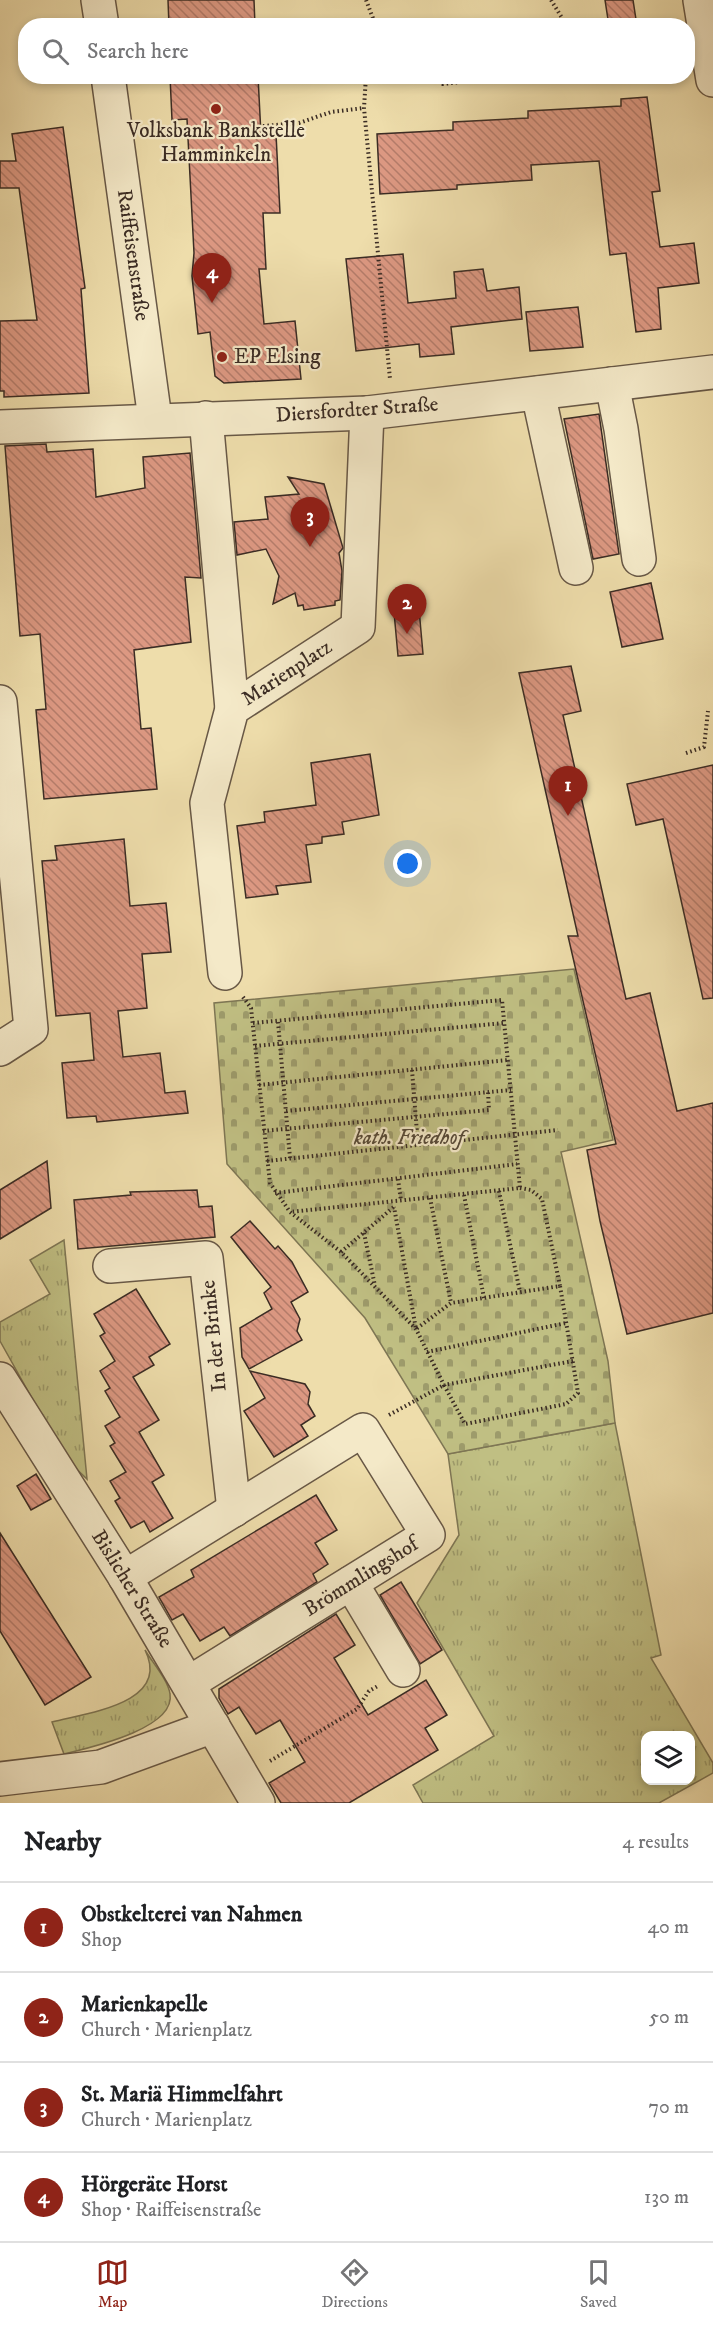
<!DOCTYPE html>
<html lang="en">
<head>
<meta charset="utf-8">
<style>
  :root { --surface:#fff; --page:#f2f2f2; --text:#202124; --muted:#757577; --line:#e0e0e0; --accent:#8f2418 }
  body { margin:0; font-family:"IM FELL DW Pica",serif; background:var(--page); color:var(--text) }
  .controls { position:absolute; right:18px; bottom:18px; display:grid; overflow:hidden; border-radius:12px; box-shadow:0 3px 9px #0003 }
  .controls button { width:54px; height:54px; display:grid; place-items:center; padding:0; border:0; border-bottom:2px solid var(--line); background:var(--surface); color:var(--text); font:30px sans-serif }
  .you { position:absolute; left:408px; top:864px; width:21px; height:21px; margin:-15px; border:4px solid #fff; border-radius:50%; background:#1a73e8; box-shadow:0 0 0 9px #1a73e833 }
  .badge { display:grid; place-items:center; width:39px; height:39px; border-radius:50%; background:var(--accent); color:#fff; font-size:20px; font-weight:700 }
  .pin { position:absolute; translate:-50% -50px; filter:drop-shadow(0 2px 3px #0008) }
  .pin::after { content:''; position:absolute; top:32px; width:21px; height:18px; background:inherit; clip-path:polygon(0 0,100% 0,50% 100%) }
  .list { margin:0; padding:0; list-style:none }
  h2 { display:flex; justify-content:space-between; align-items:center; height:78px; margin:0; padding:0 24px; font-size:26px }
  h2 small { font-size:20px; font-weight:400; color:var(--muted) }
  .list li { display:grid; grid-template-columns:39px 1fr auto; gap:18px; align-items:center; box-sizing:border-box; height:90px; padding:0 24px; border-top:2px solid var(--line) }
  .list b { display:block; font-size:22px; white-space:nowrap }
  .list p { margin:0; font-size:20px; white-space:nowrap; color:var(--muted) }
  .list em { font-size:20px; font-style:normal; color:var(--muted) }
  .icon { flex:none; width:33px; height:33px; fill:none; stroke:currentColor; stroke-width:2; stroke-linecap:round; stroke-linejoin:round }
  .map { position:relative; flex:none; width:713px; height:1803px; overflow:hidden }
  .search { position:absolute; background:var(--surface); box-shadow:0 3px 9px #0003; left:18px; right:18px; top:18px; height:66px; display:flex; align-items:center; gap:15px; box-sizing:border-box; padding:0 21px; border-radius:24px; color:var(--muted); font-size:22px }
  .sheet { height:438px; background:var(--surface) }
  nav { display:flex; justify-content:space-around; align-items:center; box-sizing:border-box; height:84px; border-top:2px solid var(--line); background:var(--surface); font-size:16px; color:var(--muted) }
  nav a { display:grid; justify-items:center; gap:3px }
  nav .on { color:var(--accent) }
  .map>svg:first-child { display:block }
</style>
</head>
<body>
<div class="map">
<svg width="713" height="1803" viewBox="0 0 713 1803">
  <defs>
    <pattern id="grass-tufts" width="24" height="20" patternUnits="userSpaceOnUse" patternTransform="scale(1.5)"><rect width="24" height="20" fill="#c0bf83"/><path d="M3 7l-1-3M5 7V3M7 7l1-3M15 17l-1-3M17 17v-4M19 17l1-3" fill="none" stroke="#9d9b6b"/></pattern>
    <pattern id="cemetery-stones" width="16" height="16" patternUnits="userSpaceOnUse" patternTransform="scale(1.5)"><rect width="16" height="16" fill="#c0bf83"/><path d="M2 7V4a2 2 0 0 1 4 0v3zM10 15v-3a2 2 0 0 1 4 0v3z" fill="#9d9b6b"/></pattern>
    <pattern id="building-back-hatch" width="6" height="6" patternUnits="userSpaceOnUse" patternTransform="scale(1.5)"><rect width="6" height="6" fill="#dc9882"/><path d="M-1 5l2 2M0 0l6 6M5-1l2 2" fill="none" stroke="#b47c6a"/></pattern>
  </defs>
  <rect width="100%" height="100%" fill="#eeddab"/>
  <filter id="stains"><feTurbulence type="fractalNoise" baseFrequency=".00333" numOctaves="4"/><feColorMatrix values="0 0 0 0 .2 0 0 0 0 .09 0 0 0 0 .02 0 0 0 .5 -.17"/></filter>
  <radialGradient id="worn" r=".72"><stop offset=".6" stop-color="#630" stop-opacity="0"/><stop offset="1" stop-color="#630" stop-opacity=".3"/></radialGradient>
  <g fill="url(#grass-tufts)" stroke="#7e7654" stroke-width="1.5" fill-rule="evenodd">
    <polygon points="64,1240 87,1479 66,1459 0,1341 0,1322 50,1294 30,1260"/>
    <path d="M615,1423L661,1655L651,1658L713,1763V1773L659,1803H423L413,1785L494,1736L417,1603L459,1535L448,1454ZM646,1736H690V1780H646Z"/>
    <path d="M145,1650C152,1662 168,1680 170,1694C176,1729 88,1748 64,1754L52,1722C85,1713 172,1704 145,1650Z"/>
  </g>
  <polygon fill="url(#cemetery-stones)" stroke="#7e7654" stroke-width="1.5" points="574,969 613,1140 561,1152 608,1361 615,1423 448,1454 365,1318 227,1164 214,1003"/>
  <g fill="url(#building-back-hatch)" stroke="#3b2c24" stroke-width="1.5">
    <polygon points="168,0 254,0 255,26 169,26"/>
    <polygon points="605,0 633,0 637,26 609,26"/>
    <polygon points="170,76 258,76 261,135 276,134 280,213 263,213 266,269 259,269 264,324 295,321 301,379 224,383 215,376 210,332 198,334 192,276 194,253 187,119 172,120"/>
    <polygon points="647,97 660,191 652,192 660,247 694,243 699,283 658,288 661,329 636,332 626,253 610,255 599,161 531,165 532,180 457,185 457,189 380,194 377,134 453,130 453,122 528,118 528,111 621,106 621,99"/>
    <polygon points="63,127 85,288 81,289 89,393 4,397 4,391 0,391 0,321 37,320 19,188 0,188 0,161 16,161 12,134"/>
    <polygon points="403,254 408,303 456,298 454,272 483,269 487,291 519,287 522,319 451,327 454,354 420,357 419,344 356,351 346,259"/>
    <polygon points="578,307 583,347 530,351 526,312"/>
    <polygon points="599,414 619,554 593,559 564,419"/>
    <polygon points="46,444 47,452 93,449 96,497 145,488 143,457 190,453 201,578 185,577 191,642 134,650 141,729 151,728 157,789 44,799 36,710 46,709 40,634 20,636 5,446"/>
    <polygon points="288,477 324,484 343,548 339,553 342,571 340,600 335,601 335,605 304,610 303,605 298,606 295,593 273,604 279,576 266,549 237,555 234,522 268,519 265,497 299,494"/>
    <polygon points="651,583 663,639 622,647 610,592"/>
    <polygon points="419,609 423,654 398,656 394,612"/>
    <polygon points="571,666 581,711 563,715 626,999 650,993 677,1111 713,1103 713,1313 627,1334 600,1221 587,1150 616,1144 568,936 578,936 519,673"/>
    <polygon points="370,754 379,815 342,822 344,834 322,837 322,843 306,845 311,882 276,886 278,894 246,898 237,826 265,822 264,812 316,805 311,763"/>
    <polygon points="713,765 713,998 703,999 663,819 636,825 627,784"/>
    <polygon points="124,839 130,906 166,903 171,952 142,954 147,1008 118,1011 123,1057 160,1053 165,1093 185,1091 188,1113 97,1122 96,1116 67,1118 62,1063 94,1060 90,1013 56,1016 42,861 57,860 55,846"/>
    <polygon points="47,1161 51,1208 0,1239 0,1190"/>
    <polygon points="197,1190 199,1207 212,1206 215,1237 78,1249 74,1200 131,1195 130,1192"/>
    <polygon points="250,1221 275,1249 278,1246 292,1262 308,1292 291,1302 300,1319 297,1331 302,1340 249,1369 242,1357 240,1328 272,1309 264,1293 271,1287 231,1237"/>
    <polygon points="136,1289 170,1344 149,1357 154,1365 133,1377 159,1420 139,1432 164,1475 152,1482 173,1518 150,1532 144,1521 131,1528 115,1501 120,1498 110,1481 126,1472 110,1446 115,1443 105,1426 120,1417 105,1391 110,1388 100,1371 115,1361 100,1336 105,1333 94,1314"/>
    <polygon points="250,1371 305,1384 310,1392 308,1404 315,1416 301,1425 308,1436 274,1457 244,1411 265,1398"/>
    <polygon points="36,1474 51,1499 31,1510 17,1486"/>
    <polygon points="316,1495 337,1530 315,1543 328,1564 313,1574 317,1582 230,1636 224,1627 200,1641 183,1614 172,1620 159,1597 194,1577 191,1570"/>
    <polygon points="0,1533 91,1677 45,1705 0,1631"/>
    <polygon points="401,1582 442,1650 420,1664 380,1595"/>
    <polygon points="336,1614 355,1645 334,1658 368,1715 426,1680 447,1715 425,1728 438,1750 349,1803 281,1803 269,1783 305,1762 280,1720 256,1734 239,1707 228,1714 219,1698 219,1689"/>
  </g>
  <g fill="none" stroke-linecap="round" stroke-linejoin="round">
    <defs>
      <g id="minor">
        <polyline points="98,0 102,26"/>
        <polyline points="700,0 713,80"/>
        <polyline points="108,76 155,419"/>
        <polyline points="612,384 621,429 639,559"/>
        <polyline points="538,393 576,568"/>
        <polyline points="206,418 232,709"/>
        <polyline points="0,427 367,413 713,372"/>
        <polyline points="0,702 31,1029 0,1049"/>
        <polyline points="225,973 207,803 232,709 358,627 367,413"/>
        <polyline points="110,1266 206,1258 234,1510"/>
        <polyline points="0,1379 125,1577 258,1803"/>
        <polyline points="125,1577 363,1430 428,1535 189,1683"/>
        <polyline points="351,1583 403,1670"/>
        <polyline points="0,1779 101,1767 213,1726"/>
      </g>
    </defs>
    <use href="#minor" stroke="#685846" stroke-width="36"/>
    <g stroke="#3b2c24" stroke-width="4" stroke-dasharray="1.5 3" stroke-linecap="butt">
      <polyline points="366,0 376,26"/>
      <polyline points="551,0 567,26"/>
      <polyline points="366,76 364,108 390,379"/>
      <polyline points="431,76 443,84 514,76"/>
      <polyline points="555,76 588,82 626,76"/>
      <polyline points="263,126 299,123 331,112 364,108"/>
      <polyline points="147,136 186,133"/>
      <polyline points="686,753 704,747 708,711"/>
      <polyline points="243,997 251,1008 270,1183 290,1212 341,1252 416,1329 444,1385 573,1361"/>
      <polyline points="278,1022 290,1158"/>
      <polyline points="253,1023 502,1000 520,1188 290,1212"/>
      <polyline points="255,1046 504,1023"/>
      <polyline points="412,1070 418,1145"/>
      <polyline points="259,1085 508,1060"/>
      <polyline points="286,1111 511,1090"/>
      <polyline points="263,1131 489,1110 488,1092"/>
      <polyline points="267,1161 558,1130"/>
      <polyline points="398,1179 401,1201"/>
      <polyline points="520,1188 531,1190 542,1199 560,1286"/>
      <polyline points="499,1191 520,1292"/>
      <polyline points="275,1193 517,1164"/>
      <polyline points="464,1195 484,1298"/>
      <polyline points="430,1198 451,1303"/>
      <polyline points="364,1233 375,1286"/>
      <polyline points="341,1252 395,1206"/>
      <polyline points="427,1352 566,1323"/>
      <polyline points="389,1415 444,1385 465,1424 566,1404 578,1393 560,1286 451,1303 416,1329 394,1207"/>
      <polyline points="270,1761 357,1709 369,1691 378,1686"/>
    </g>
    <use href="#minor" stroke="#f4e9c8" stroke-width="33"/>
  </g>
  <g fill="#8f2418" stroke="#f4e9c8" stroke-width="2">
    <circle cx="216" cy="109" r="6"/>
    <circle cx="222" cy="357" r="6"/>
  </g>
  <g text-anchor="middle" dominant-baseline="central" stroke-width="4.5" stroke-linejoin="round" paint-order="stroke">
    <g font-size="21" fill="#3b2c24" stroke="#f4e9c8">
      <text x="216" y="131">Volksbank Bankstelle<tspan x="216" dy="24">Hamminkeln</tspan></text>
      <text x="234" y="357" text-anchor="start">EP Elsing</text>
    </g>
    <g font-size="21" fill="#3b2c24" stroke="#f4e9c8">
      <text transform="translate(133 255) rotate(82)">Raiffeisenstraße</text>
      <text transform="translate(357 410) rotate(-4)">Diersfordter Straße</text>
      <text transform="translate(287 673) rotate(-33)">Marienplatz</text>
      <text transform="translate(214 1336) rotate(-96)">In der Brinke</text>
      <text transform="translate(361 1577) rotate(-32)">Brömmlingshof</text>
      <text transform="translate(132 1589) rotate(58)">Bislicher Straße</text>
    </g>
    <g font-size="21" font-style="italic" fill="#564937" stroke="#f4e9c8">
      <text x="409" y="1138">kath. Friedhof</text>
    </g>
  </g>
  <rect width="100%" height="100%" filter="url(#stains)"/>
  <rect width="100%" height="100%" fill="url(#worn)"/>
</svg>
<div class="controls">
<button><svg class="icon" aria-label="layers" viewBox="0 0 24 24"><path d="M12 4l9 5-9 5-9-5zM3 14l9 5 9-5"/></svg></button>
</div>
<div class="you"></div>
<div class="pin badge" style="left:568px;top:816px">1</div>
<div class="pin badge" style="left:407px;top:634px">2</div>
<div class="pin badge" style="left:310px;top:547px">3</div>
<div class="pin badge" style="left:212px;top:303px">4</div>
<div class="search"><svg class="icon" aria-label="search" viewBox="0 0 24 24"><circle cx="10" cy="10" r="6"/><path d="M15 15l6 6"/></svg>Search here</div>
</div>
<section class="sheet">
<h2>Nearby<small>4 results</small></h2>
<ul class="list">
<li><span class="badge">1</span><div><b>Obstkelterei van Nahmen</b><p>Shop</p></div><em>40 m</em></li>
<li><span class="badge">2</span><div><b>Marienkapelle</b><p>Church · Marienplatz</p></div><em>50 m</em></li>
<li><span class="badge">3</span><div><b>St. Mariä Himmelfahrt</b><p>Church · Marienplatz</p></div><em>70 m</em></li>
<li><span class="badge">4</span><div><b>Hörgeräte Horst</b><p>Shop · Raiffeisenstraße</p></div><em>130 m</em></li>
</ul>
</section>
<nav>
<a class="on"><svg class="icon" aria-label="map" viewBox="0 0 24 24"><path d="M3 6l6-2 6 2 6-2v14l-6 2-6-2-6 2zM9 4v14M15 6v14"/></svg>Map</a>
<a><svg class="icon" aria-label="directions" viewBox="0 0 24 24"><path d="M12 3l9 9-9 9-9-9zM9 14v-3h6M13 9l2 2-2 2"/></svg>Directions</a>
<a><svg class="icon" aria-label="saved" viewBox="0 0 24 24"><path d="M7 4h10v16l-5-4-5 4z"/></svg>Saved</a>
</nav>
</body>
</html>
